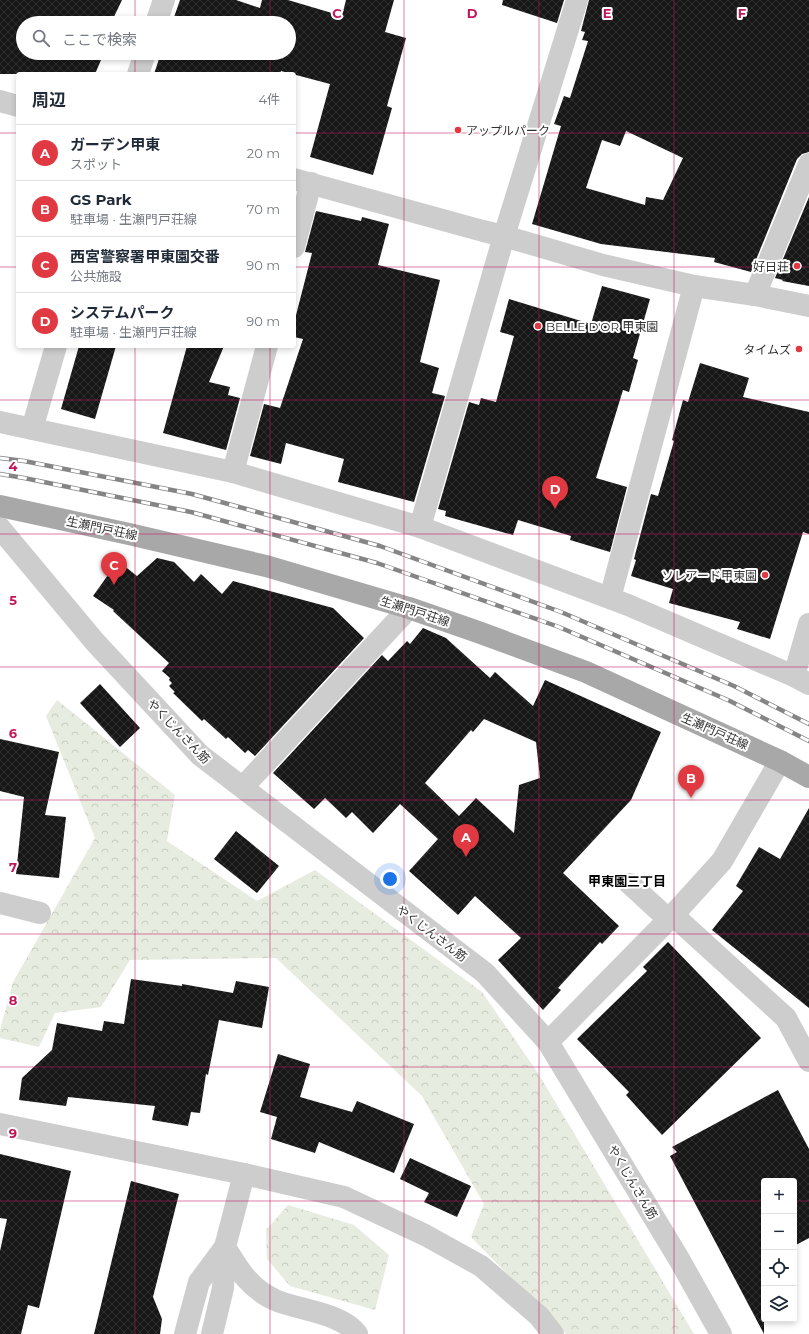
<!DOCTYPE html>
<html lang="ja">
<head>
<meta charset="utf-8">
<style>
  :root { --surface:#fff; --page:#f6f6f7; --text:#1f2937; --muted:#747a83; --line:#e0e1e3; --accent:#e03941 }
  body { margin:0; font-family:Montserrat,"Noto Sans JP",sans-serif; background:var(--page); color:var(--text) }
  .controls { position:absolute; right:12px; bottom:12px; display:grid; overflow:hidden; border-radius:4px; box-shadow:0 2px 6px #0003 }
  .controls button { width:36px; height:36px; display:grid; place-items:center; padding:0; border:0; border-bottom:1px solid var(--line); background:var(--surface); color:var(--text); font:20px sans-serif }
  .you { position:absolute; left:390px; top:879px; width:14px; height:14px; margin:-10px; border:3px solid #fff; border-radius:50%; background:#1a73e8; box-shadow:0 0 0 6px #1a73e833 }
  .badge { display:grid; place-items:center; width:26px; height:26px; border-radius:50%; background:var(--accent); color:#fff; font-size:13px; font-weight:700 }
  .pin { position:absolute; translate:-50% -33px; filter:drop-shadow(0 1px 2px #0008) }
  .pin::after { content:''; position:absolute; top:21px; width:14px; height:12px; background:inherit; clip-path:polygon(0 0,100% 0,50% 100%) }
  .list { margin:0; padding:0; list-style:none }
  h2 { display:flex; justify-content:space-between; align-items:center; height:52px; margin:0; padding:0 16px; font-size:17px }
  h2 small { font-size:13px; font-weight:400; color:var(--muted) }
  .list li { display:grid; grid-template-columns:26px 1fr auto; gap:12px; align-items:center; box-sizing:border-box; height:56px; padding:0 16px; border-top:1px solid var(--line) }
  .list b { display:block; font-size:15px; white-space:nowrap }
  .list p { margin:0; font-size:13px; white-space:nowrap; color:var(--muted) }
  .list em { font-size:13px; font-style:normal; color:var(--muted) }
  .icon { flex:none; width:22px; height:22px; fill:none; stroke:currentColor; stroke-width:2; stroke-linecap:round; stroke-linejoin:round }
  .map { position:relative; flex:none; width:809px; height:1334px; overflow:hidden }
  .search { position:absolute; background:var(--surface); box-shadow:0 2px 6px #0003; left:16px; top:16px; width:280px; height:44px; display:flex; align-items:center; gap:10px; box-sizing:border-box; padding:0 14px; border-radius:22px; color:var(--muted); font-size:15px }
  .panel { position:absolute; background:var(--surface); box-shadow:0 2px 6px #0003; left:16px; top:72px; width:280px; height:276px; border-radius:4px }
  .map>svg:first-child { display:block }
</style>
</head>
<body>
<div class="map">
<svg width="809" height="1334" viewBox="0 0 809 1334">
  <defs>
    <pattern id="forest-crowns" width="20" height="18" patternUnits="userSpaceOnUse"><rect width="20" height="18" fill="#e6ecdf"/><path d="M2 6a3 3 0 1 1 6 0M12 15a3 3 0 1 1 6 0" fill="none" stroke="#c6cbc0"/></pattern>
    <pattern id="building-cross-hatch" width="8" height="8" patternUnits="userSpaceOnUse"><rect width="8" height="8" fill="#171717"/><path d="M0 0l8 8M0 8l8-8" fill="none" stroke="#303030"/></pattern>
  </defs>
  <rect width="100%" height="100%" fill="#fff"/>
  <g fill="url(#forest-crowns)">
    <polygon points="57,700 175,795 167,841 257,901 315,870 482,992 538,1073 694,1334 566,1334 471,1237 484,1204 422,1096 276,958 130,960 101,1007 55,1013 39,1047 0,1038 0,1030 13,982 95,838 46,716"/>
    <polygon points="288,1205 354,1225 389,1255 375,1310 290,1286 267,1259 266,1230"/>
  </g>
  <g fill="url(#building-cross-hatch)" fill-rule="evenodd">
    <polygon points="0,0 122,0 111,23 23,23 23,53 104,53 95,74 0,74"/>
    <polygon points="180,0 236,0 260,8 262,0 288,0 342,16 346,0 394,0 385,32 406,38 387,106 392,108 373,175 310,157 330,84 281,71 280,74 154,74 161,53 289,53 289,23 172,23"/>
    <polygon points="503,0 564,0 557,23 502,5"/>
    <path d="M589,0H809V152L802,154L797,159L751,272L714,262L715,258L601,244L532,224L561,126L554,124L564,96L570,98L588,41L582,40L585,32L581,31ZM626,131L683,158L663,200L646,197L645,205L586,188L602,140L620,146Z"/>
    <polygon points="809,197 809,286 782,281 783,280 775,278"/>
    <polygon points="316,211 361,221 362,217 389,224 378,265 440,280 420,362 439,368 432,393 445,396 414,502 338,482 344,459 286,443 281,464 250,456 264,404 280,408 303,339 294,337 294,323 312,253 305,252"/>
    <polygon points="602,286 650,299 633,358 638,360 629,392 623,390 596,478 627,487 610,552 570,540 571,536 518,520 513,535 445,516 446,511 438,509 469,402 479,405 481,398 496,402 514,336 500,332 509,299 591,324"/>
    <polygon points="79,346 116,346 95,419 61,409"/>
    <polygon points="187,346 224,346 209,382 230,387 228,395 240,398 226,450 163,433"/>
    <polygon points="700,363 749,378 743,397 809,412 809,534 803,532 770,639 737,629 740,622 669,603 673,589 631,576 636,560 634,559 651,494 658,496 674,441 672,440 683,400 688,402"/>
    <polygon points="157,558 174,562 194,582 201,574 222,594 233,581 333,608 364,638 255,756 248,750 245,753 228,737 226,739 204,719 202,721 173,693 175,692 169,686 172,683 169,680 170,678 162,671 169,663 113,611 114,610 93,596 118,561 137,576"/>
    <path d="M423,628L446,638L490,678L495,672L533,706L545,680L661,732L631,800L563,873L619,926L602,944L600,942L558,988L561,990L543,1010L498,960L521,938L475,896L458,915L409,871L438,839L400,804L373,833L352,812L346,818L325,798L314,809L273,773L382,655L388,661L407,641L410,644ZM484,719L536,742L540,778L519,785L514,833L476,798L459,816L425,783L471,730L473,732Z"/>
    <polygon points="100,684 140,728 120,747 80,703"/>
    <polygon points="0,739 59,752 45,815 66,817 59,878 16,874 24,797 0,791"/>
    <polygon points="809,808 809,1008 712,930 743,891 736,886 759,847 780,859"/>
    <polygon points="236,831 279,866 257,893 214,859"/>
    <polygon points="668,942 761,1038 662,1135 626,1095 629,1092 577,1039 647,971 643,967"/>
    <polygon points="131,979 182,986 182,984 233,993 236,981 269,987 262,1028 219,1020 208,1075 206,1074 200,1113 191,1112 188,1126 152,1120 155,1106 68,1097 66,1106 19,1100 22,1078 52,1050 57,1023 102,1031 104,1021 124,1024"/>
    <polygon points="278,1054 310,1064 300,1097 352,1112 357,1101 414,1124 394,1173 319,1142 315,1153 271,1139 277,1117 260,1112"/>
    <polygon points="778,1090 809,1149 809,1238 794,1246 794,1181 764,1181 764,1334 670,1156 677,1152 672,1147"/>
    <polygon points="0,1154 71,1171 39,1308 28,1305 21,1334 0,1334 0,1251 7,1219 0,1218"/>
    <polygon points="410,1158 471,1186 457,1217 424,1202 429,1193 400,1179"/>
    <polygon points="131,1181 179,1194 153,1297 162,1319 160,1334 94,1334"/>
  </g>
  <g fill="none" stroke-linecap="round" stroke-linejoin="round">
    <g stroke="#cdcdcd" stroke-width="22">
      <polyline points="156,23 164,0"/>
      <polyline points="138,74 145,53"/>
      <polyline points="0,101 18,106"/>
      <polyline points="294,179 483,231 504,236 603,265 694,286 755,295 809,306"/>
      <polyline points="294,247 311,183"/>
      <polyline points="755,295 809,164"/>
      <polyline points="0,422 233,472 420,527 628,605 794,676 809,684"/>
      <polyline points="32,429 56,346"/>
      <polyline points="233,472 267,346"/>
      <polyline points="420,527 504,236 577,0"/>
      <polyline points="0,528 95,642 200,755 485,973 548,1042 679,1259 721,1334"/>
      <polyline points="610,598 694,286"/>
      <polyline points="794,676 809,624"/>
      <polyline points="243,787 409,608"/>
      <polyline points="630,884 668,919"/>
      <polyline points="0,903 40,913"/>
      <polyline points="673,915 786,1018 809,1061"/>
      <polyline points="548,1042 673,915 722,861 780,761"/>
      <polyline points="0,1124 244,1174 344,1197 425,1235 481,1266 539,1316 553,1334"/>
      <path d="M244,1174L225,1247C239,1270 249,1288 275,1300C298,1310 342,1313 357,1334"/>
      <polyline points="185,1334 199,1282 225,1247"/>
      <polyline points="212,1334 223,1288 225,1247"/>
    </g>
    <polyline stroke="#a8a8a8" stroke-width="22" points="0,506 129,534 266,566 409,608 478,632 586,672 780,761 809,777"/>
    <defs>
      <g id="rail">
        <polyline points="0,458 24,461 192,494 380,546 561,612 734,686 809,724"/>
        <polyline points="0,474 24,478 191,512 377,563 559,627 730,701 809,741"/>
      </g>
    </defs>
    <use href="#rail" stroke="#858585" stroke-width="4.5"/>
    <use href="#rail" stroke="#fff" stroke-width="3" stroke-dasharray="9" stroke-linecap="butt"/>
  </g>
  <path fill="none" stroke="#c2185b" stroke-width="1" stroke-opacity="0.55" d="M135,0V23M270,0V23M404,0V1334M539,0V1334M674,0V1334M135,53V74M270,53V74M0,133H18M294,133H809M0,267H18M294,267H809M135,346V1334M270,346V1334M0,400H809M0,534H809M0,667H809M0,800H809M0,934H809M0,1067H809M0,1201H764M794,1201H809"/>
  <g fill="#e03941" stroke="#fff" stroke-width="1.5">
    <circle cx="458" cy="130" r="4"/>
    <circle cx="797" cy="266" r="4"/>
    <circle cx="538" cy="326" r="4"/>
    <circle cx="799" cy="349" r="4"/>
    <circle cx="765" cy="575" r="4"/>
  </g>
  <g text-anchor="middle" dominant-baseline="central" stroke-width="4" stroke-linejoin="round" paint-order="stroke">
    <g font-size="12" fill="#303030" stroke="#fff" text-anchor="end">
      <text x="466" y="130" text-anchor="start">アップルパーク</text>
      <text x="789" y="266">好日荘</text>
      <text x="546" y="326" text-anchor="start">BELLE D'OR 甲東園</text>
      <text x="791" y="349">タイムズ</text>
      <text x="757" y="575">ソレアード甲東園</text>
    </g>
    <g font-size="12" fill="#303030" stroke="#fff">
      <text transform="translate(102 528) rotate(12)">生瀬門戸荘線</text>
      <text transform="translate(415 611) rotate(18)">生瀬門戸荘線</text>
      <text transform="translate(179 731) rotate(46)">やくじんさん筋</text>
      <text transform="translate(715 731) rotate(24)">生瀬門戸荘線</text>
      <text transform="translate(432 933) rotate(37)">やくじんさん筋</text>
      <text transform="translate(633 1182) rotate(59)">やくじんさん筋</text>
    </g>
    <g font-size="13" font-weight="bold" fill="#000" stroke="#fff">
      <text x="627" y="881">甲東園三丁目</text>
    </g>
  </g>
  <g font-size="13" text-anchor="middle" font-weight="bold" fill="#c2185b" stroke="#fff" stroke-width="4" stroke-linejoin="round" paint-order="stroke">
    <text x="337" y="18">C</text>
    <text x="472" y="18">D</text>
    <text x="607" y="18">E</text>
    <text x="742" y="18">F</text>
    <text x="13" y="471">4</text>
    <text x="13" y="605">5</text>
    <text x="13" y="738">6</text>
    <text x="13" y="872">7</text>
    <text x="13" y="1005">8</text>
    <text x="13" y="1138">9</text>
  </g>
</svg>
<div class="controls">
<button>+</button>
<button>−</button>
<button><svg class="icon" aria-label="locate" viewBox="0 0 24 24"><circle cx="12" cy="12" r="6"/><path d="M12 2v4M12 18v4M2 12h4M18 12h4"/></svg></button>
<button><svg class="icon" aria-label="layers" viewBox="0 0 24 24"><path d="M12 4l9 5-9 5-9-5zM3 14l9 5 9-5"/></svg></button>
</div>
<div class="you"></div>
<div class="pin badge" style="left:466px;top:857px">A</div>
<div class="pin badge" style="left:691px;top:798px">B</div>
<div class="pin badge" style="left:114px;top:585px">C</div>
<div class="pin badge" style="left:555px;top:509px">D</div>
<div class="search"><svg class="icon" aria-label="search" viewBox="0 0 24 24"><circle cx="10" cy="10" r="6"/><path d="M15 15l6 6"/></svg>ここで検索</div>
<section class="panel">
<h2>周辺<small>4件</small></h2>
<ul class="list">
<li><span class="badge">A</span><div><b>ガーデン甲東</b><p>スポット</p></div><em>20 m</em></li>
<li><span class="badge">B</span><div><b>GS Park</b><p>駐車場 · 生瀬門戸荘線</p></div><em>70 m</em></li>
<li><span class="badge">C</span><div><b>西宮警察署甲東園交番</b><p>公共施設</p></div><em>90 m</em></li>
<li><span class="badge">D</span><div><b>システムパーク</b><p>駐車場 · 生瀬門戸荘線</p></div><em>90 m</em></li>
</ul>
</section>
</div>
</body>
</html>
